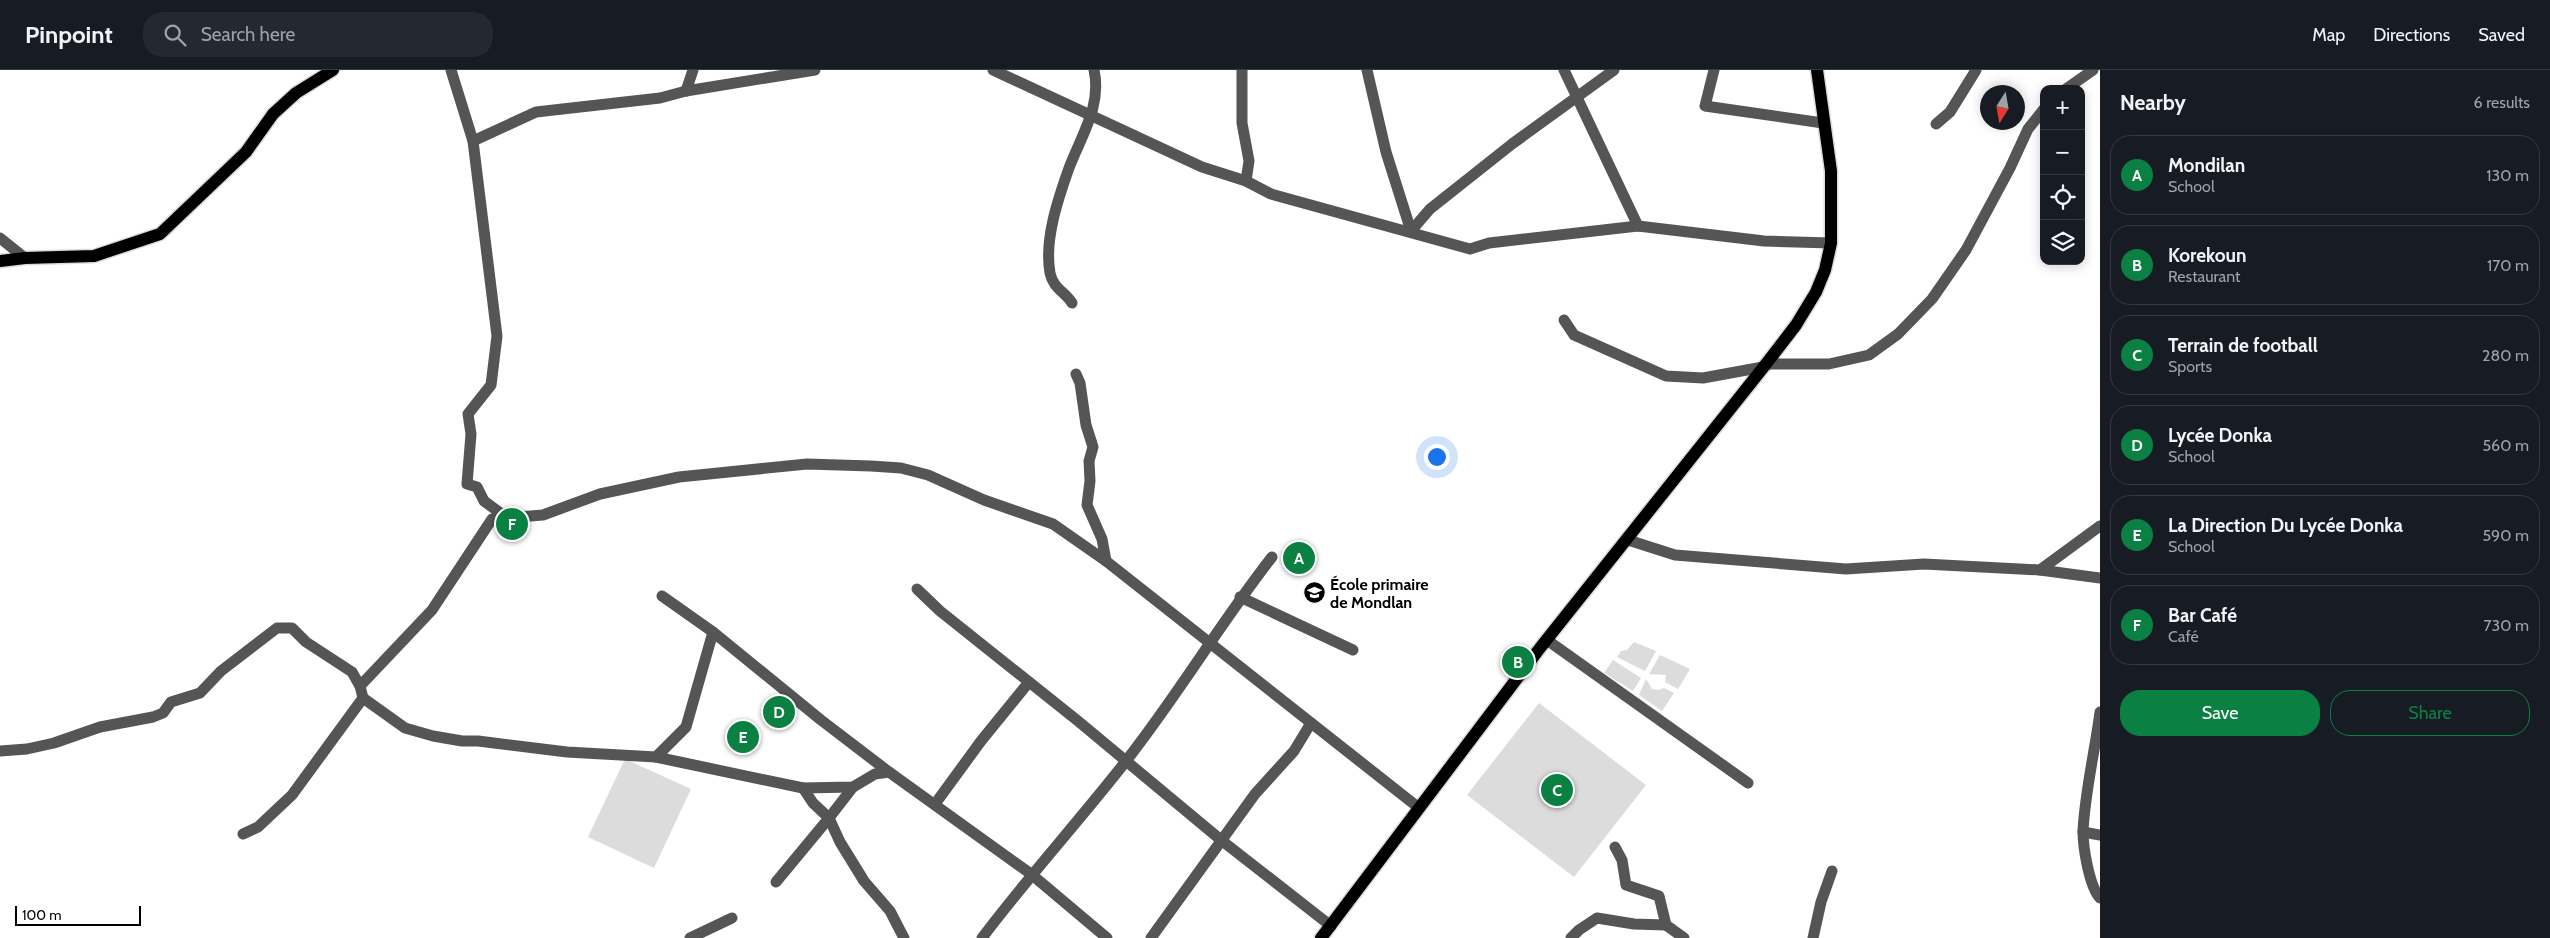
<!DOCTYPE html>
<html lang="en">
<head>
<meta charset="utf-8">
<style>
  :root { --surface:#171b24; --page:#242831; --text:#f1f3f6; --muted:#9ea1a6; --line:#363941; --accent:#0b8043 }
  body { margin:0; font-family:Cabin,sans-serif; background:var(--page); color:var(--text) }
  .controls { position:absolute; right:15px; top:15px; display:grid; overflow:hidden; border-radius:10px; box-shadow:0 2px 12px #0003 }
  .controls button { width:45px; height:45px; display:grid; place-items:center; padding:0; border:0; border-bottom:1px solid var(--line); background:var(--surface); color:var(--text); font:25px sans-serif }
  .compass { position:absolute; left:1980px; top:15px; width:45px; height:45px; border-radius:50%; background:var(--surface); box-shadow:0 2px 12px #0003; rotate:191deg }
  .scale { position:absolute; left:15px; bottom:12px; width:126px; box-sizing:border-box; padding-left:5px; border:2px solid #000; border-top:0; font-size:14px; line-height:18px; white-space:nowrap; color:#000; -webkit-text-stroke:4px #fff; paint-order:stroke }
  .you { position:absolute; left:1436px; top:386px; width:18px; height:18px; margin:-12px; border:4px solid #fff; border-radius:50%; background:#1a73e8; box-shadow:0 0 0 8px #1a73e833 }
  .badge { display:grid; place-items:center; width:32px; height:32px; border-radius:50%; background:var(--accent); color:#fff; font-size:16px; font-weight:700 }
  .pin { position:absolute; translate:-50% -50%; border:2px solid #fff; box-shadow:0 1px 5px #0006 }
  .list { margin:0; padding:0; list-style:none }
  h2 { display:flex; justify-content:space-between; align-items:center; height:65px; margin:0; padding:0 20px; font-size:21px }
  h2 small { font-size:16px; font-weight:400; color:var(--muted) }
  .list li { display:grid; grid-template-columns:32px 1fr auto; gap:15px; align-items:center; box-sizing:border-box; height:80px; margin:0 10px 10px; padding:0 10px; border:1px solid var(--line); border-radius:20px }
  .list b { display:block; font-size:19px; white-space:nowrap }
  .list p { margin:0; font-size:16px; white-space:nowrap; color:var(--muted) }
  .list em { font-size:16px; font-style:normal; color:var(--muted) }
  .actions { display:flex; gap:10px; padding:15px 20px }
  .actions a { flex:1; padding:11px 0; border:1px solid var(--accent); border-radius:20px; text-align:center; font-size:18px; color:var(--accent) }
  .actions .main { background:var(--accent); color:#fff }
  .icon { flex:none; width:28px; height:28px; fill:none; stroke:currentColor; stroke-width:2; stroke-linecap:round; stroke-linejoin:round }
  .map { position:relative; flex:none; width:2100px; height:868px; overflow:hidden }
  header { display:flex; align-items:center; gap:30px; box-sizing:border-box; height:70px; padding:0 25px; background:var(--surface); border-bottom:1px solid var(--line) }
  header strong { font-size:24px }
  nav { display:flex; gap:28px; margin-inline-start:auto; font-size:18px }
  .search { width:350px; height:45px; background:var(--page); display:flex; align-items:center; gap:12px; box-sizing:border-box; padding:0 18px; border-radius:20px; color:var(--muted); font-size:19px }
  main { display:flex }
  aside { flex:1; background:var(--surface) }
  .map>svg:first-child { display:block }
</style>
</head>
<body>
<header>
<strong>Pinpoint</strong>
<div class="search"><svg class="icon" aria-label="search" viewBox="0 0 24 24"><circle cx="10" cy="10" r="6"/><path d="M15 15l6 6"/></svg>Search here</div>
<nav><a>Map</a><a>Directions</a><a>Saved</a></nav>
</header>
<main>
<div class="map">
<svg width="2100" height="868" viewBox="0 0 2100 868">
  <rect width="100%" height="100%" fill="#fff"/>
  <g fill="#dcdcdc">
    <polygon points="1634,572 1656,581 1645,601 1617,587 1621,581 1627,580"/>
    <polygon points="1660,585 1690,599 1678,619 1665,612 1666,605 1649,604"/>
    <polygon points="1613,590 1641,608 1633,621 1604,603"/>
    <polygon points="1646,609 1652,619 1658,620 1664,618 1674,623 1662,641 1639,625"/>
    <polygon points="1539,633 1646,715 1574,807 1467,725"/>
    <polygon points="625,689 691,719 654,798 588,767"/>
  </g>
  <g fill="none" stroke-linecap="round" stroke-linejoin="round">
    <defs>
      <g id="major">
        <polyline points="0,191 25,188 94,186 160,164 246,82 273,44 296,23 333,0"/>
        <polyline points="1321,868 1540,578 1766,294 1796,255 1816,222 1825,200 1831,173 1831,101 1817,0"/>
      </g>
    </defs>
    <use href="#major" stroke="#dbdbdb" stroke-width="15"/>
    <g stroke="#555" stroke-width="11">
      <polyline points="451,0 473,71 497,266 491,315 468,344 471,364 467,414 477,417 484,431 507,448"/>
      <polyline points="993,0 1202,97 1246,111 1271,124 1470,179 1489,173 1638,156 1764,171 1831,173"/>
      <polyline points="1242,0 1242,53 1249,91 1246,111"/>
      <polyline points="1367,0 1386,82 1411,161"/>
      <polyline points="1564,0 1638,156"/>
      <polyline points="1714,0 1705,36 1823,53"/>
      <polyline points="2066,19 2093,0"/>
      <polyline points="686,21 693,0"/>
      <polyline points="1936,54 1950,42 1976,0"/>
      <polyline points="473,71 536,42 660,28 686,21 815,0"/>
      <polyline points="1411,161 1430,139 1512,74 1614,0"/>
      <polyline points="0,168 25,188"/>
      <path d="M1072,233C1065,222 1053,218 1050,203C1044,170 1058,129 1069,98C1081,66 1102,36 1094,0"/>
      <polyline points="1564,250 1574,265 1666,306 1703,308 1763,297"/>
      <polyline points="1766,294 1829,294 1869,285 1898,264 1932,229 1966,180 2010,98 2028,59 2044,39"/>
      <polyline points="1076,304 1080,313 1086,355 1093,377 1089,391 1090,411 1087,435 1102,469 1106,491"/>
      <polyline points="1628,470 1675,485 1846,499 1924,494 2040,500 2100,508"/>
      <polyline points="2040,500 2100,456"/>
      <polyline points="917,519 940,541 1078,651 1221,770 1331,856"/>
      <polyline points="662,526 713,562 821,650 889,702 1031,804 1107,868"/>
      <polyline points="1240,527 1353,580"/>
      <polyline points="1547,570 1748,713"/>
      <polyline points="360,616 432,540 492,449 543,445 600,424 679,407 807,394 871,396 901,398 928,405 984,430 1053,454 1106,491 1419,738"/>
      <path d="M2100,642C2095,681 2085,721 2083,761C2083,777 2089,816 2100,828"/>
      <polyline points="0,681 27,679 54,673 100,657 153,647 163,643 171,632 200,623 221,601 277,558 292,558 306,572 352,602 360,616 363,628 405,658 433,666 462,671 478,671 567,682 656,687 803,718 853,717 875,704 889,702"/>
      <polyline points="656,687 686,657 713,562"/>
      <polyline points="853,717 829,748 840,772 864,811 890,841 904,868"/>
      <polyline points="935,734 981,671 1029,612"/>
      <polyline points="2083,762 2100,765"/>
      <polyline points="243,764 258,757 292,725 363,628"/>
      <polyline points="1615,777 1622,790 1626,815 1659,826 1666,855 1684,868"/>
      <polyline points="776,812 829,748 813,733 803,718"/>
      <polyline points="690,868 732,848"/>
      <path d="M982,868C1028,807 1079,751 1126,691C1178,625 1221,552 1272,487"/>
      <polyline points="1151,868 1255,724 1294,681 1311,653"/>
      <polyline points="1571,868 1579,860 1597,848 1634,854 1666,855"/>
      <polyline points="1813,868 1821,832 1832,801"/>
    </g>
    <use href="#major" stroke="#000" stroke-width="12"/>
  </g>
  <defs>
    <symbol id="school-disc" viewBox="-11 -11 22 22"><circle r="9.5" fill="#000" stroke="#fff"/><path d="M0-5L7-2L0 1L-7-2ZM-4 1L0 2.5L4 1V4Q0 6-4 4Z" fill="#fff"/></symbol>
  </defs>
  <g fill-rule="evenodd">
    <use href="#school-disc" x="1302" y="510" width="25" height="25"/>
  </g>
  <g text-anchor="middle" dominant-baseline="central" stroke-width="5" stroke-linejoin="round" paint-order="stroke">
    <g font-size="16" font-weight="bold" fill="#000" stroke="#fff" text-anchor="start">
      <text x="1330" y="514">École primaire<tspan x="1330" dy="18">de Mondlan</tspan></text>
    </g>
  </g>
</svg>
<div class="controls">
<button>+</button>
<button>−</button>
<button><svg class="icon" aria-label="locate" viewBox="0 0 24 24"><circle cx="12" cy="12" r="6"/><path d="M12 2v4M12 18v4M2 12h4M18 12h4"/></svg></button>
<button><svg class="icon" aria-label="layers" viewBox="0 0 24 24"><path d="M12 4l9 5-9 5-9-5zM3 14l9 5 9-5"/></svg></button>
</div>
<svg class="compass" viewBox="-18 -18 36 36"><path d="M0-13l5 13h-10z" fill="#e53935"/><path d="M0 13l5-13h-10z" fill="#9ea1a6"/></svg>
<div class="scale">100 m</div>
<div class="you"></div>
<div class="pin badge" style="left:1299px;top:488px">A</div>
<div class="pin badge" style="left:1518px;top:592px">B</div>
<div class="pin badge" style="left:1557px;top:720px">C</div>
<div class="pin badge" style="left:779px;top:642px">D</div>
<div class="pin badge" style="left:743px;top:667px">E</div>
<div class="pin badge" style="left:512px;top:454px">F</div>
</div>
<aside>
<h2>Nearby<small>6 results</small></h2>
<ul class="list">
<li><span class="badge">A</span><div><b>Mondilan</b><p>School</p></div><em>130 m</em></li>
<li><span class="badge">B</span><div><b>Korekoun</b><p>Restaurant</p></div><em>170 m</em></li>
<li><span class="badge">C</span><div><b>Terrain de football</b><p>Sports</p></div><em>280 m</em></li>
<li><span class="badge">D</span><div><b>Lycée Donka</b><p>School</p></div><em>560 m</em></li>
<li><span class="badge">E</span><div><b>La Direction Du Lycée Donka</b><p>School</p></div><em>590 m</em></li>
<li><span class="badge">F</span><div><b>Bar Café</b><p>Café</p></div><em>730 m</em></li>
</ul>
<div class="actions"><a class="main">Save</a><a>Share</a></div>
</aside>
</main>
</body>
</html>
